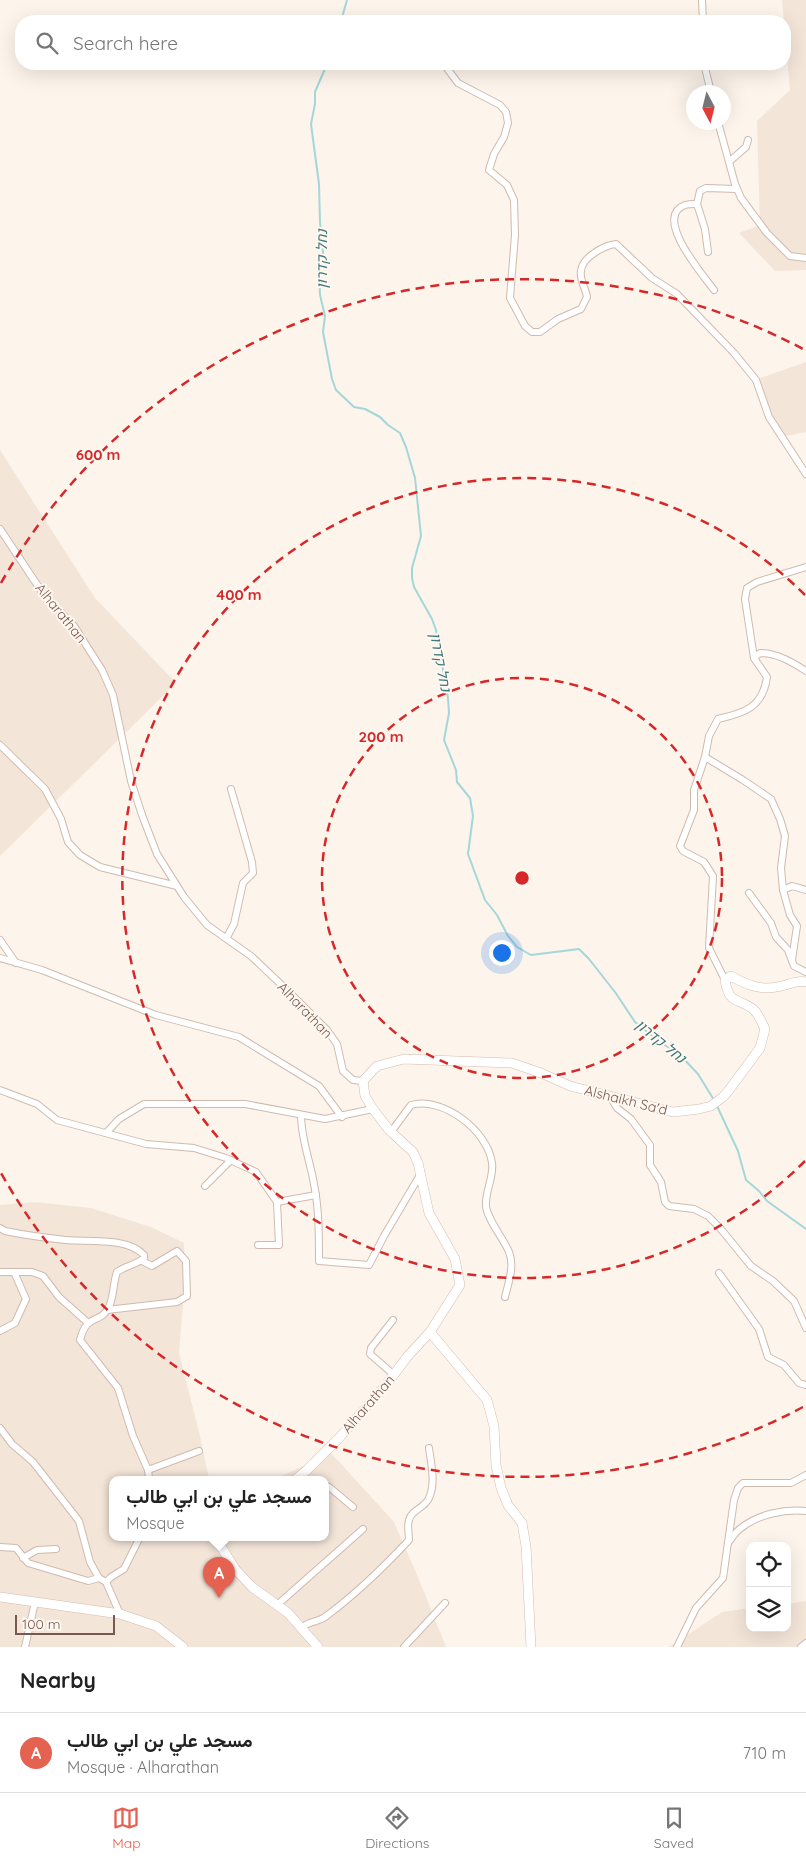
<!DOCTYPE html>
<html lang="en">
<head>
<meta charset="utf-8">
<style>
  :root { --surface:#fff; --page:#f6f6f6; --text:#222; --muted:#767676; --line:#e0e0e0; --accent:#e56251 }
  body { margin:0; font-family:Quicksand,Vazirmatn,Heebo,sans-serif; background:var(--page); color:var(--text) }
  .controls { position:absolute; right:15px; bottom:15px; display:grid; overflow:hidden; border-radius:10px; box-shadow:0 5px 20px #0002 }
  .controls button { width:45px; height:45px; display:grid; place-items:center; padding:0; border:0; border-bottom:1px solid var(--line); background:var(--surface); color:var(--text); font:25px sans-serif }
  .compass { position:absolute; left:686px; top:85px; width:45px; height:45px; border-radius:50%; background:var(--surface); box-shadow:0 5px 20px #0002; rotate:173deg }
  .scale { position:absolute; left:15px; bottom:12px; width:100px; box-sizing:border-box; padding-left:5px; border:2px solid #79584d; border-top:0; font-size:14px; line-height:18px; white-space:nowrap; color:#79584d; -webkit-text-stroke:4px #fff8f1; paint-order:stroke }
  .you { position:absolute; left:501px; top:952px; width:18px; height:18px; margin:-12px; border:4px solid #fff; border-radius:50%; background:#1a73e8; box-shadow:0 0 0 8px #1a73e833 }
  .badge { display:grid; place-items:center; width:32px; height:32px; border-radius:50%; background:var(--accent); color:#fff; font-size:16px; font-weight:700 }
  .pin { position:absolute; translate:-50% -41px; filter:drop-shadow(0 1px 2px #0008) }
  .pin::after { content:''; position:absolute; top:26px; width:18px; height:15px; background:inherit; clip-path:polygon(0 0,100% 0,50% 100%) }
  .popup { position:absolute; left:109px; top:1476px; width:220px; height:65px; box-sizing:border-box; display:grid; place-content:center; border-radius:10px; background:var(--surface); filter:drop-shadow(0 1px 4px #0005); font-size:16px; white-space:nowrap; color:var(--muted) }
  .popup b { font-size:19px; color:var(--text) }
  .popup::after { content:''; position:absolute; left:50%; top:100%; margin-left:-10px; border:10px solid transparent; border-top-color:var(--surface) }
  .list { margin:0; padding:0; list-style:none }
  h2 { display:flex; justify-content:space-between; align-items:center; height:65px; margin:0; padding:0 20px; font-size:21px }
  h2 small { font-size:16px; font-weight:400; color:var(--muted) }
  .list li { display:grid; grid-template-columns:32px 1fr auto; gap:15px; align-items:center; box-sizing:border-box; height:80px; padding:0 20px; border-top:1px solid var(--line) }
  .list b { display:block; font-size:19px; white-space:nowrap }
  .list p { margin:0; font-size:16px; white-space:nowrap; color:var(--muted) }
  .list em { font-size:16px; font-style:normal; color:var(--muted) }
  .icon { flex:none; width:28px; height:28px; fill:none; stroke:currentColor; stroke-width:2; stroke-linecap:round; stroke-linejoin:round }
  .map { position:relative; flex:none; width:806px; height:1647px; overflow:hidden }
  .search { position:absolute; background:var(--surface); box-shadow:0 5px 20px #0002; left:15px; right:15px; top:15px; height:55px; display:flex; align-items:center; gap:12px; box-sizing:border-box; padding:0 18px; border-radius:20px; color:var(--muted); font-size:19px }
  .sheet { height:145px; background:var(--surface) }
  nav { display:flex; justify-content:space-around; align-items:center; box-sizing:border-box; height:70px; border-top:1px solid var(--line); background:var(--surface); font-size:14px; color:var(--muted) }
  nav a { display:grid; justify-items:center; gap:2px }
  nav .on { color:var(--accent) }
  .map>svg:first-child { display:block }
</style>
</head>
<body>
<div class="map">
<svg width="806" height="1647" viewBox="0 0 806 1647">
  <rect width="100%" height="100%" fill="#fdf4eb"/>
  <g fill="#f4e5d9">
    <polygon points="782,0 806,0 806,270 775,271 739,233 760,225 757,121 790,90"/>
    <polygon points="806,362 806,432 781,437 752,381"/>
    <polygon points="0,450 95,598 176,683 0,856"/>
    <polygon points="35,1202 91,1208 151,1227 184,1243 185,1280 179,1353 199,1432 209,1479 113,1479 113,1537 325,1537 325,1479 275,1479 331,1453 394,1522 418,1577 446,1647 0,1647 0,1205"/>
    <polygon points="806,1601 806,1647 669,1647 722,1612 750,1608 750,1628 787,1628 787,1604"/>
  </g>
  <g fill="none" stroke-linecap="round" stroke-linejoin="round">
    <g stroke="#a4d7d9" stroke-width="2">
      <polyline points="341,21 347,0"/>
      <polyline points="327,64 315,92 315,104 311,124 319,184 320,222 323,253 319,269 320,295 325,316 323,332 332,379 336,390 354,407 365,409 380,417 388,425 400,433 406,447 415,478 421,536 412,568 412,578 414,587 432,619 436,630 448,698 449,713 444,740 456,770 457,782 470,798 473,816 468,854 485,900 497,915 508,936 517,947 531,955 579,949 589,959 615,992 635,1022 656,1039 681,1056 698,1074 714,1100"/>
      <polyline points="717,1106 738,1151 746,1180 759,1191 767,1201 806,1229"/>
    </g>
    <defs>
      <g id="street">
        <polyline points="702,0 703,21"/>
        <polyline points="704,64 711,92"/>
        <path d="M446,67L458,83L500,105L506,112L508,123L504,137L494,154L489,170L507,185L514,200L515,235L510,298L525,326L532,332H540L558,319L581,309L587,297C586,289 579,279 581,271C582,257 605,245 616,244L652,278L677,294L734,353L756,380L769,417L806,474"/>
        <polyline points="718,122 735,184 741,198 767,233 790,256 806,258"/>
        <polyline points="730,161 746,147 748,140"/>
        <path d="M697,204C693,204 688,204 685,205C652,217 704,276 714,290"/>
        <polyline points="708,252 705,229 697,204 700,191 706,188 737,189"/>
        <polyline points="0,529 44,595 74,626 102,670 113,695 131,781 142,815 157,854 184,897 207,925 251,956 288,991 327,1030 337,1044 343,1071 353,1080 363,1081"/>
        <polyline points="754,658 745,599 747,588 757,582 806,567"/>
        <polyline points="0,745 45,789 61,819 68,842 80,855 100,867 177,886"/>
        <polyline points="705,757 743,780 771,799 780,819 785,836 781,868 783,890 790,915 797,926 792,960"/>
        <polyline points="783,890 792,886 806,890"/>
        <polyline points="749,893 771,923 776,937 788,950 794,966 806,972"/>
        <polyline points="227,937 234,924 243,883 253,873 252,862 231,789"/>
        <polyline points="0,940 16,963"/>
        <polyline points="0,958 42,970 156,1015 239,1037 319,1086 342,1117"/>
        <path d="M725,980L709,948L713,876L704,862L683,851L680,846L694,810V790L705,757L709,736L718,719C745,713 763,707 767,677L754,658L760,653C777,653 792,662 806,671"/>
        <polyline points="0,1090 37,1104 57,1120 146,1144 194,1148 226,1158 256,1172 277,1202 316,1195"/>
        <polyline points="609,1095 617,1108 631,1119 650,1145 650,1165 661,1182 665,1202 669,1206 694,1209 708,1216 720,1228 751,1266 773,1281 794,1301 806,1328"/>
        <path d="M301,1115C301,1139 310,1160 314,1184C319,1209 319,1235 319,1261L369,1265L384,1236L420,1175"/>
        <polyline points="107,1132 119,1119 144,1104 245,1104 325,1119 373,1109"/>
        <path d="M391,1132L411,1105C443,1096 488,1131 492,1163C494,1177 485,1192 486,1205C486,1218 504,1239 509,1252C515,1266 508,1284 505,1297"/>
        <polyline points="205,1186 231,1160"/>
        <path d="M0,1228L5,1231C25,1235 46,1238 66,1240C89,1242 127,1237 144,1255V1258C136,1265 125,1266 117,1272C113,1283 114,1296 109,1307C100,1325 87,1312 80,1340L118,1388L133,1436L148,1470L149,1479"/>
        <polyline points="258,1245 279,1245 277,1202"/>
        <polyline points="0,1272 32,1272 43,1276 59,1297 87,1322"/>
        <polyline points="719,1273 759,1329 768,1357 784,1365 799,1383 806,1385"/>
        <polyline points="107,1310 177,1302 187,1296 186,1261 177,1251 152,1266 142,1261"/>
        <polyline points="393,1320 371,1348 370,1354 394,1375"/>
        <polyline points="0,1331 15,1323 26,1299 14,1272"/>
        <polyline points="0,1428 12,1444 33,1462 79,1521 90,1562 99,1578 106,1582"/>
        <polyline points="148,1470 199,1451"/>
        <polyline points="325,1486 329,1487 353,1507"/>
        <path d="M728,1543C732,1538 736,1531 741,1528C759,1514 784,1509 806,1511"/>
        <polyline points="0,1547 16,1548 28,1563 88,1581 99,1578"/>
        <polyline points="23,1558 37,1550 56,1549"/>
        <polyline points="277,1605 363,1529"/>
        <polyline points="120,1614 106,1582 111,1577 124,1569 140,1537"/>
        <path d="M301,1628C309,1621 318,1622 325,1617C356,1594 383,1568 409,1540C409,1534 407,1526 409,1520C411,1510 425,1508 429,1498C436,1483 431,1463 429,1448"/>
        <polyline points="25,1647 35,1602"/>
        <polyline points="404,1647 445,1603"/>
        <polyline points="677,1647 696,1608 723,1578 734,1500 738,1488 743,1483 791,1483 806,1475"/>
        <polyline points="801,1647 806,1643"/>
      </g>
      <g id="secondary">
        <polyline points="430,1332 487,1400 494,1426 496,1465 501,1488 508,1505 522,1523 526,1546 531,1647"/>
        <path d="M296,1479L306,1471L339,1438L386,1385L407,1357L430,1332L460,1285L455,1259L429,1213L418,1163L413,1152L389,1130L373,1109L365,1096L363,1081L377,1066L404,1059L512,1063L541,1073L570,1086L673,1112L699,1109L711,1106L723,1097L729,1090L760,1048L765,1029C762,1023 758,1013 753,1009C737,997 729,1005 725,980L731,976C748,986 763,991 782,986C790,984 798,980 806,982"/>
        <polyline points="215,1537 235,1569 252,1587 288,1613 318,1647"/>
        <polyline points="0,1597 120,1614 156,1626 183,1647"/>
      </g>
    </defs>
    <use href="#street" stroke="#d0baaf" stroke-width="8"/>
    <use href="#secondary" stroke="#d5bcaf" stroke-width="10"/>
    <use href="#street" stroke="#fff" stroke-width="6"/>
    <use href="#secondary" stroke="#fff" stroke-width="9"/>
  </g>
  <g fill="none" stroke="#d62828" stroke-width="2.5" stroke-dasharray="9 6">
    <circle cx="522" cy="878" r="200"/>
    <path d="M805 1161A400 400 0 1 1 805 595"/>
    <path d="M803 1407A599 599 0 0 1 1 1173M1 583A599 599 0 0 1 803 349"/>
  </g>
  <g text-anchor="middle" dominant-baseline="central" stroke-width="4" stroke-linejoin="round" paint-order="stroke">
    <g font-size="14" fill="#79584d" stroke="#fff8f1">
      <text transform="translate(61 613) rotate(51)">Alharathan</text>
      <text transform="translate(305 1010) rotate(46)">Alharathan</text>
      <text transform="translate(626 1100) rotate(14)">Alshaikh Sa'd</text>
      <text transform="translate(368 1404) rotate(-49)">Alharathan</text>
    </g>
    <g font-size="15" font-style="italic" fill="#40797d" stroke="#fff8f1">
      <text transform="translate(321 259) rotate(-90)">נחל קדרון</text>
      <text transform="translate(441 662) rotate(79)">נחל קדרון</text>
      <text transform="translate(661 1041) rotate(39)">נחל קדרון</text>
    </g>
  </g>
  <circle cx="522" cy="878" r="8" fill="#d62828" stroke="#fff8f1" stroke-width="2.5"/>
  <g font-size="15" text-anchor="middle" font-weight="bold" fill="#d62828" stroke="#fff8f1" stroke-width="4" stroke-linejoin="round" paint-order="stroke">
    <text x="98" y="460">600 m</text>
    <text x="239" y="600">400 m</text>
    <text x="381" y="742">200 m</text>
  </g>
</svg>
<div class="controls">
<button><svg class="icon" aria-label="locate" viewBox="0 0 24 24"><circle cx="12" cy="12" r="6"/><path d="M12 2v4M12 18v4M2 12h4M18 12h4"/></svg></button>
<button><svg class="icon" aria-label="layers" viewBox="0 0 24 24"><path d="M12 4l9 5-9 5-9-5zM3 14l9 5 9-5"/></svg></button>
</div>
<svg class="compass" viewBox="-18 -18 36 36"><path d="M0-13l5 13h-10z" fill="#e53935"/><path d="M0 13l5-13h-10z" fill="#767676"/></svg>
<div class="scale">100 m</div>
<div class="you"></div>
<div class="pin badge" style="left:219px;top:1598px">A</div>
<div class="popup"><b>مسجد علي بن ابي طالب</b>Mosque</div>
<div class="search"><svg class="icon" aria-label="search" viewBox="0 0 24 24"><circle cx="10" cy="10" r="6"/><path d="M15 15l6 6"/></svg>Search here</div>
</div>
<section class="sheet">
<h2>Nearby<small></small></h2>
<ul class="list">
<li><span class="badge">A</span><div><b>مسجد علي بن ابي طالب</b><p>Mosque · Alharathan</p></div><em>710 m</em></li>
</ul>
</section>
<nav>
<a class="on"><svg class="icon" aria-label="map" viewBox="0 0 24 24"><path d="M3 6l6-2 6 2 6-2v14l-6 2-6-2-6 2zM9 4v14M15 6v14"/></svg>Map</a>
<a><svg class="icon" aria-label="directions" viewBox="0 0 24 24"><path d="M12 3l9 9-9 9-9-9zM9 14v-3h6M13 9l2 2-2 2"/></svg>Directions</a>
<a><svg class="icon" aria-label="saved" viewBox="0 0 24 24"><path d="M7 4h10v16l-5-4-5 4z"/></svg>Saved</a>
</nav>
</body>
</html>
